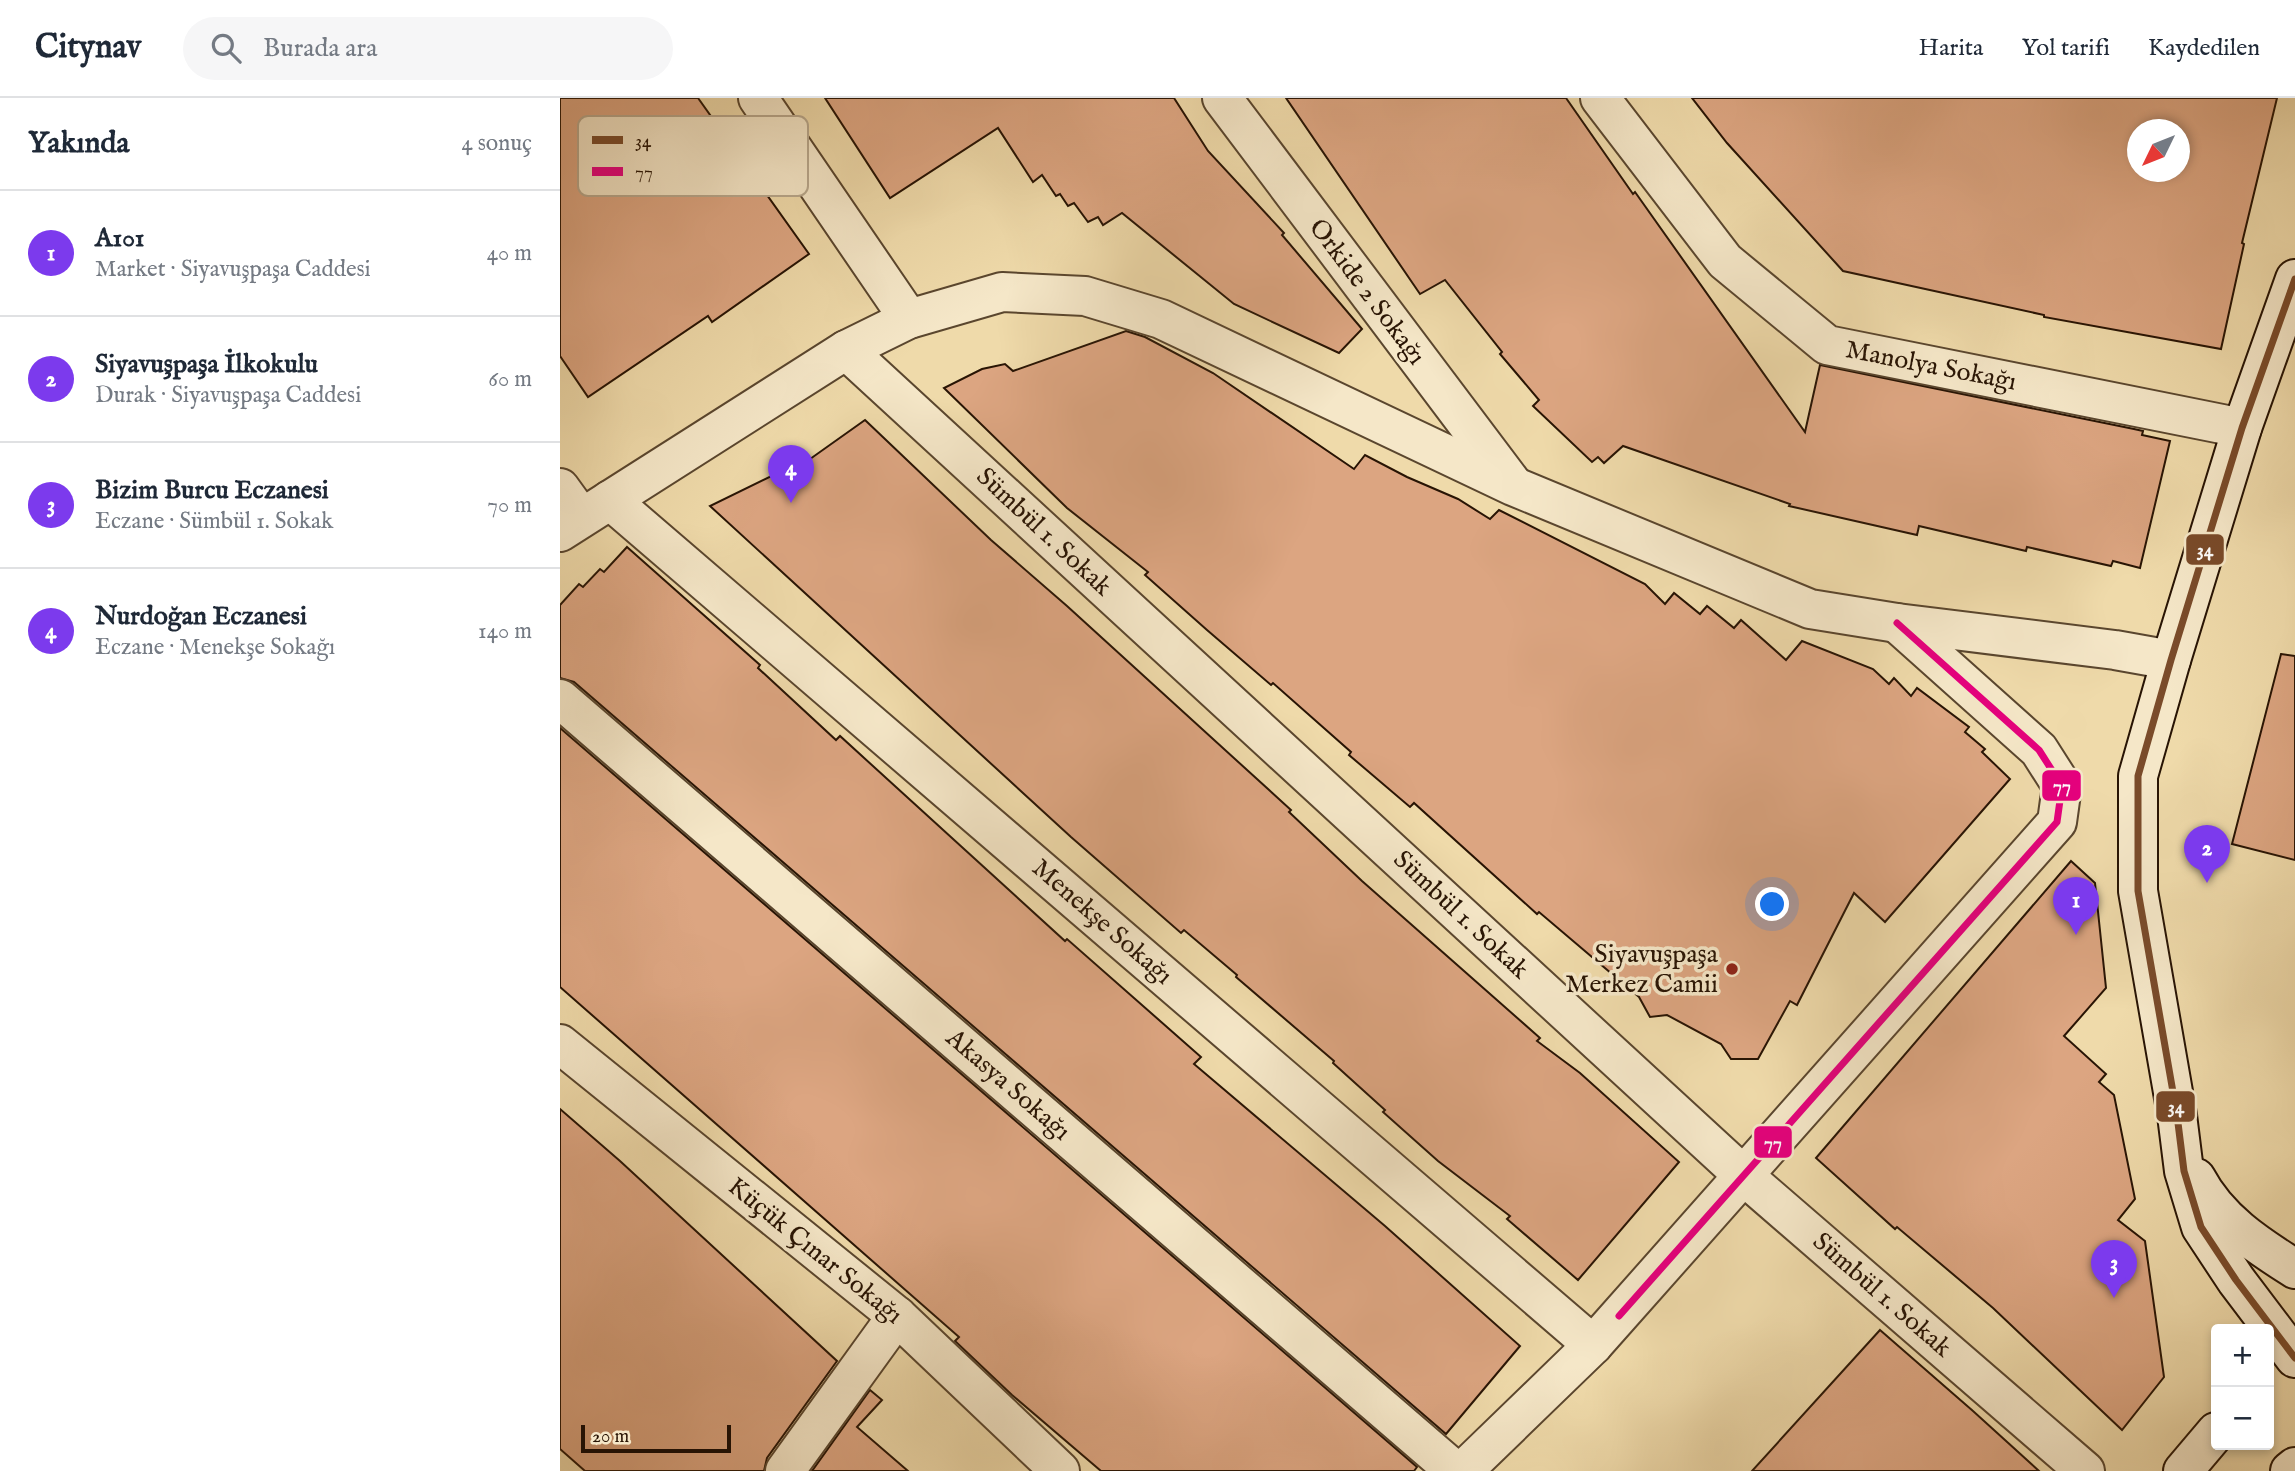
<!DOCTYPE html>
<html lang="tr">
<head>
<meta charset="utf-8">
<style>
  :root { --surface:#fff; --page:#f6f6f7; --text:#1f2937; --muted:#747a83; --line:#e0e1e3; --accent:#7c3aed }
  body { margin:0; font-family:"IM FELL English",serif; background:var(--page); color:var(--text) }
  .controls { position:absolute; right:21px; bottom:21px; display:grid; overflow:hidden; border-radius:7px; box-shadow:0 4px 10px #0003 }
  .controls button { width:63px; height:63px; display:grid; place-items:center; padding:0; border:0; border-bottom:2px solid var(--line); background:var(--surface); color:var(--text); font:35px sans-serif }
  .compass { position:absolute; left:1567px; top:21px; width:63px; height:63px; border-radius:50%; background:var(--surface); box-shadow:0 4px 10px #0003; rotate:227deg }
  .scale { position:absolute; left:21px; bottom:18px; width:150px; box-sizing:border-box; padding-left:7px; border:4px solid #281404; border-top:0; font-size:19px; line-height:24px; white-space:nowrap; color:#281404; -webkit-text-stroke:5px #f5e7c8; paint-order:stroke }
  .you { position:absolute; left:1213px; top:807px; width:24px; height:24px; margin:-18px; border:5px solid #fff; border-radius:50%; background:#1a73e8; box-shadow:0 0 0 10px #1a73e833 }
  .badge { display:grid; place-items:center; width:46px; height:46px; border-radius:50%; background:var(--accent); color:#fff; font-size:23px; font-weight:700 }
  .pin { position:absolute; translate:-50% -58px; filter:drop-shadow(0 2px 4px #0008) }
  .pin::after { content:''; position:absolute; top:37px; width:24px; height:21px; background:inherit; clip-path:polygon(0 0,100% 0,50% 100%) }
  .list { margin:0; padding:0; list-style:none }
  h2 { display:flex; justify-content:space-between; align-items:center; height:91px; margin:0; padding:0 28px; font-size:30px }
  h2 small { font-size:23px; font-weight:400; color:var(--muted) }
  .list li { display:grid; grid-template-columns:46px 1fr auto; gap:21px; align-items:center; box-sizing:border-box; height:126px; padding:0 28px; border-top:2px solid var(--line) }
  .list b { display:block; font-size:26px; white-space:nowrap }
  .list p { margin:0; font-size:23px; white-space:nowrap; color:var(--muted) }
  .list em { font-size:23px; font-style:normal; color:var(--muted) }
  .icon { flex:none; width:38px; height:38px; fill:none; stroke:currentColor; stroke-width:2; stroke-linecap:round; stroke-linejoin:round }
  .map { position:relative; flex:none; width:1735px; height:1373px; overflow:hidden }
  header { display:flex; align-items:center; gap:42px; box-sizing:border-box; height:98px; padding:0 35px; background:var(--surface); border-bottom:2px solid var(--line) }
  header strong { font-size:33px }
  nav { display:flex; gap:38px; margin-inline-start:auto; font-size:24px }
  .search { width:490px; height:63px; background:var(--page); display:flex; align-items:center; gap:18px; box-sizing:border-box; padding:0 24px; border-radius:38px; color:var(--muted); font-size:26px }
  main { display:flex }
  aside { flex:1; background:var(--surface) }
  .map>svg:first-child { display:block }
</style>
</head>
<body>
<header>
<strong>Citynav</strong>
<div class="search"><svg class="icon" aria-label="search" viewBox="0 0 24 24"><circle cx="10" cy="10" r="6"/><path d="M15 15l6 6"/></svg>Burada ara</div>
<nav><a>Harita</a><a>Yol tarifi</a><a>Kaydedilen</a></nav>
</header>
<main>
<aside>
<h2>Yakında<small>4 sonuç</small></h2>
<ul class="list">
<li><span class="badge">1</span><div><b>A101</b><p>Market · Siyavuşpaşa Caddesi</p></div><em>40 m</em></li>
<li><span class="badge">2</span><div><b>Siyavuşpaşa İlkokulu</b><p>Durak · Siyavuşpaşa Caddesi</p></div><em>60 m</em></li>
<li><span class="badge">3</span><div><b>Bizim Burcu Eczanesi</b><p>Eczane · Sümbül 1. Sokak</p></div><em>70 m</em></li>
<li><span class="badge">4</span><div><b>Nurdoğan Eczanesi</b><p>Eczane · Menekşe Sokağı</p></div><em>140 m</em></li>
</ul>
</aside>
<div class="map">
<svg width="1735" height="1373" viewBox="0 0 1735 1373">
  <rect width="100%" height="100%" fill="#efdaaa"/>
  <filter id="stains"><feTurbulence type="fractalNoise" baseFrequency=".00286" numOctaves="4"/><feColorMatrix values="0 0 0 0 .2 0 0 0 0 .09 0 0 0 0 .02 0 0 0 .5 -.17"/></filter>
  <radialGradient id="worn" r=".72"><stop offset=".6" stop-color="#630" stop-opacity="0"/><stop offset="1" stop-color="#630" stop-opacity=".3"/></radialGradient>
  <g fill="#dca581" stroke="#281404" stroke-width="2" fill-rule="evenodd">
    <polygon points="0,0 138,0 249,156 152,224 148,218 28,299 0,258"/>
    <polygon points="265,0 614,0 648,53 724,135 722,137 802,231 779,255 674,206 562,115 543,127 538,119 528,124 514,105 508,108 500,96 496,98 482,77 473,84 438,30 330,100"/>
    <polygon points="726,0 1006,0 1073,96 1075,94 1245,334 1260,267 1574,331 1583,333 1582,337 1610,343 1580,470 1553,463 1551,468 1467,449 1466,453 1359,428 1357,437 1229,408 1230,406 1063,348 1044,365 1038,359 1032,364 973,308 979,302 940,256 942,254 885,182 860,196"/>
    <path d="M1132,0H1717L1682,145L1684,146L1661,251L1484,219V217L1283,173L1167,45ZM1578,32H1620V74H1578Z"/>
    <polygon points="566,233 585,239 653,275 794,371 805,357 847,379 898,401 930,421 939,412 1085,486 1105,506 1114,495 1140,516 1147,508 1174,530 1181,522 1226,562 1242,543 1313,571 1329,586 1334,580 1351,598 1357,590 1409,629 1405,634 1425,651 1422,654 1450,681 1325,824 1294,795 1237,907 1230,903 1198,961 1171,961 1161,946 1107,917 1090,919 1079,899 979,814 977,816 854,705 850,709 789,657 791,654 713,585 711,587 647,532 585,477 588,474 507,410 384,290 422,271 445,266 453,273"/>
    <polygon points="305,322 431,442 507,508 731,712 729,714 802,783 980,940 977,943 1020,975 1119,1064 1018,1182 947,1121 950,1118 878,1063 823,1014 825,1012 773,965 774,963 676,879 677,877 624,832 621,835 511,739 150,408 230,369 236,371"/>
    <polygon points="67,449 200,567 198,570 276,642 280,638 505,843 507,841 641,959 634,966 825,1128 960,1248 886,1336 14,584 0,580 0,507 19,486 23,489 40,471 44,474"/>
    <polygon points="1721,556 1735,558 1735,762 1672,746"/>
    <polygon points="0,630 857,1369 854,1373 541,1373 452,1297 395,1243 399,1239 0,889"/>
    <polygon points="1511,763 1535,785 1546,890 1504,938 1546,976 1539,984 1554,997 1575,1101 1558,1122 1585,1143 1604,1279 1562,1332 1433,1210 1337,1129 1335,1131 1256,1060"/>
    <polygon points="0,1011 60,1063 277,1263 207,1360 204,1373 25,1373 0,1351"/>
    <polygon points="1320,1232 1413,1313 1479,1373 1192,1373"/>
    <polygon points="310,1292 322,1302 297,1329 348,1373 252,1373"/>
  </g>
  <g fill="none" stroke-linecap="round" stroke-linejoin="round">
    <defs>
      <g id="street">
        <polyline points="198,0 349,221"/>
        <polyline points="662,0 951,384"/>
        <polyline points="1040,0 1165,163 1267,247 1682,330"/>
        <polyline points="286,252 1184,1078 1525,1373"/>
        <polyline points="0,390 21,419"/>
        <polyline points="50,402 1033,1247"/>
        <polyline points="0,434 286,252 349,221 442,194 525,198 601,221 953,388 1250,511 1337,525 1555,552 1611,562"/>
        <polyline points="0,601 895,1373"/>
        <polyline points="0,946 337,1218 500,1373"/>
        <polyline points="225,1373 337,1218"/>
        <polyline points="903,1373 1033,1247 1497,724 1502,688 1479,652 1337,525"/>
      </g>
      <g id="secondary">
        <polyline points="1735,181 1682,330 1611,562 1578,678 1578,793 1617,1017 1624,1073 1641,1129 1676,1182 1735,1260"/>
        <path d="M1636,1080C1658,1122 1697,1147 1735,1171"/>
        <polyline points="1623,1373 1656,1334"/>
        <polyline points="1730,1373 1735,1369"/>
      </g>
    </defs>
    <use href="#street" stroke="#5a462e" stroke-width="42"/>
    <use href="#secondary" stroke="#281404" stroke-width="42"/>
    <use href="#street" stroke="#f5e7c8" stroke-width="38"/>
    <use href="#secondary" stroke="#f5e7c8" stroke-width="38"/>
    <defs>
      <polyline id="bus-1" points="1735,181 1682,330 1611,562 1578,678 1578,793 1617,1017 1624,1073 1641,1129 1676,1182 1735,1260"/>
      <polyline id="bus-2" points="1059,1218 1497,724 1502,688 1479,652 1337,525"/>
    </defs>
    <use href="#bus-1" stroke="#f5e7c8" stroke-width="12"/>
    <use href="#bus-2" stroke="#f5e7c8" stroke-width="12"/>
    <use href="#bus-1" stroke="#7a4b2a" stroke-width="7"/>
    <use href="#bus-2" stroke="#e5007d" stroke-width="7"/>
  </g>
  <circle fill="#8f2418" stroke="#f5e7c8" stroke-width="2.5" cx="1172" cy="871" r="7"/>
  <g text-anchor="middle" dominant-baseline="central" stroke-width="7" stroke-linejoin="round" paint-order="stroke">
    <g font-size="26" fill="#281404" stroke="#f5e7c8">
      <text transform="translate(807 194) rotate(53)">Orkide 2 Sokağı</text>
      <text transform="translate(1371 268) rotate(11)">Manolya Sokağı</text>
      <text transform="translate(484 434) rotate(43)">Sümbül 1. Sokak</text>
      <text transform="translate(901 817) rotate(43)">Sümbül 1. Sokak</text>
      <text transform="translate(542 824) rotate(41)">Menekşe Sokağı</text>
      <text transform="translate(448 987) rotate(41)">Akasya Sokağı</text>
      <text transform="translate(255 1153) rotate(39)">Küçük Çınar Sokağı</text>
      <text transform="translate(1322 1197) rotate(41)">Sümbül 1. Sokak</text>
    </g>
    <g font-size="26" fill="#281404" stroke="#f5e7c8" text-anchor="end">
      <text x="1158" y="856">Siyavuşpaşa<tspan x="1158" dy="30">Merkez Camii</tspan></text>
    </g>
  </g>
  <rect x="18" y="18" width="230" height="80" rx="10" fill="#f5e7c8" stroke="#b8a88d" stroke-width="2"/>
  <rect x="32" y="38" width="31" height="8" fill="#7a4b2a"/>
  <rect x="32" y="69" width="31" height="9" fill="#e5007d"/>
  <g font-size="19" fill="#281404">
    <text x="75" y="49">34</text>
    <text x="75" y="80">77</text>
  </g>
  <g stroke="#f5e7c8" stroke-width="2.5">
    <rect x="1625" y="435" width="40" height="33" rx="7" fill="#7a4b2a"/>
    <rect x="1481" y="671" width="41" height="33" rx="7" fill="#e5007d"/>
    <rect x="1595" y="992" width="41" height="33" rx="7" fill="#7a4b2a"/>
    <rect x="1193" y="1027" width="40" height="34" rx="7" fill="#e5007d"/>
  </g>
  <g font-size="19" text-anchor="middle" font-weight="bold" fill="#fff">
    <text x="1645" y="458">34</text>
    <text x="1502" y="694">77</text>
    <text x="1616" y="1015">34</text>
    <text x="1213" y="1051">77</text>
  </g>
  <rect width="100%" height="100%" filter="url(#stains)"/>
  <rect width="100%" height="100%" fill="url(#worn)"/>
</svg>
<div class="controls">
<button>+</button>
<button>−</button>
</div>
<svg class="compass" viewBox="-18 -18 36 36"><path d="M0-13l5 13h-10z" fill="#e53935"/><path d="M0 13l5-13h-10z" fill="#747a83"/></svg>
<div class="scale">20 m</div>
<div class="you"></div>
<div class="pin badge" style="left:1516px;top:837px">1</div>
<div class="pin badge" style="left:1647px;top:785px">2</div>
<div class="pin badge" style="left:1554px;top:1200px">3</div>
<div class="pin badge" style="left:231px;top:405px">4</div>
</div>
</main>
</body>
</html>
